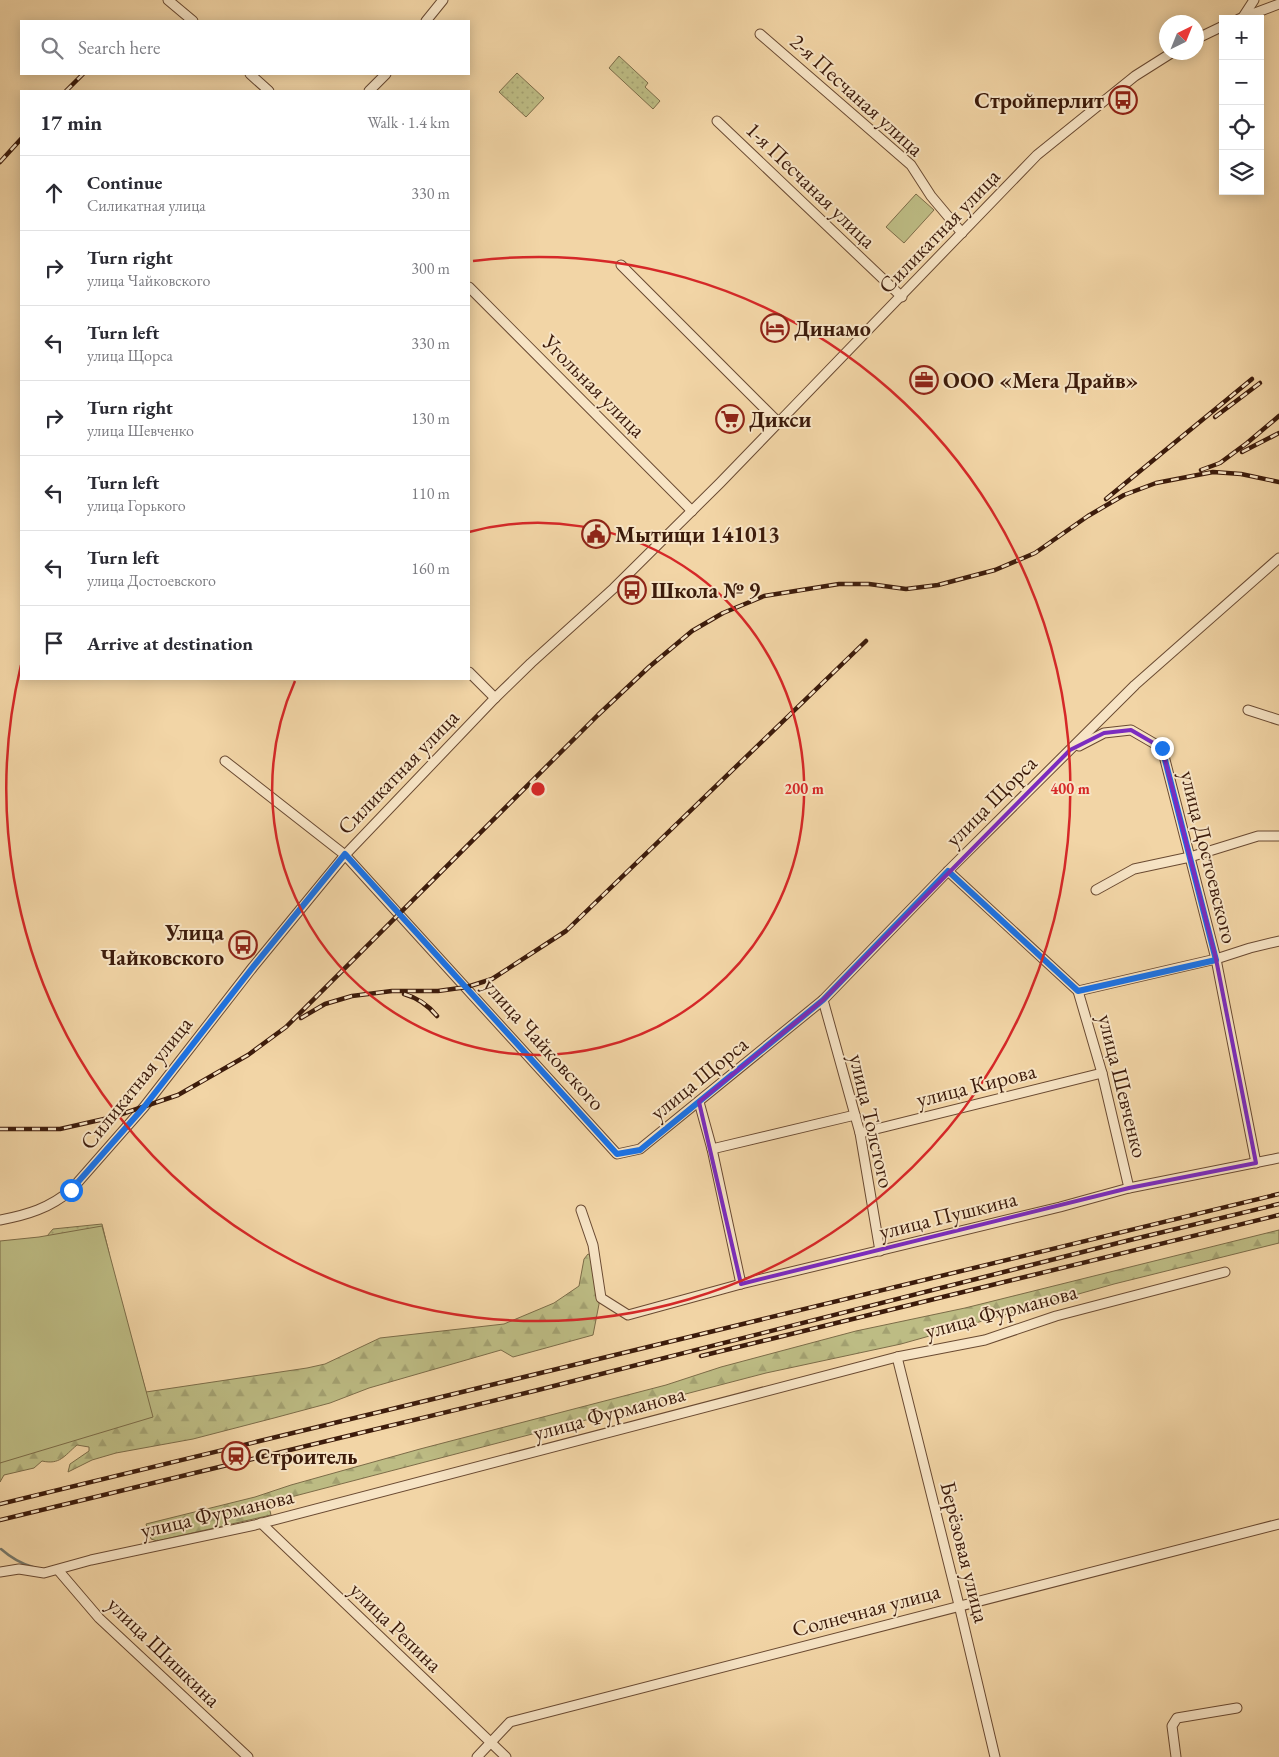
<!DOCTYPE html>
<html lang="en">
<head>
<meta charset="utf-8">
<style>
  :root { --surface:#fff; --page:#f7f7f7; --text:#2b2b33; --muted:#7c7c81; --line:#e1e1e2 }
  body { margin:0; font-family:"EB Garamond",serif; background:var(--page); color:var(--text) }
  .controls { position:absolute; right:15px; top:15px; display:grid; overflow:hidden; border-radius:0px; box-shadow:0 2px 12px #0003 }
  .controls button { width:45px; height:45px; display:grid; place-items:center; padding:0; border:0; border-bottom:1px solid var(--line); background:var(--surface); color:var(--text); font:25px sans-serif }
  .compass { position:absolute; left:1159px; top:15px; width:45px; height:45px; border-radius:50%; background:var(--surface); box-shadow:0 2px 12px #0003; rotate:43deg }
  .stop { position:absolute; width:15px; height:15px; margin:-11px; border:4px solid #1a73e8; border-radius:50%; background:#fff }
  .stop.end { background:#1a73e8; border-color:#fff; box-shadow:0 1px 5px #0008 }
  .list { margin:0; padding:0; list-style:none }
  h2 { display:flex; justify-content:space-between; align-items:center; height:65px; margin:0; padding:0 20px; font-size:21px }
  h2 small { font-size:16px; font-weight:400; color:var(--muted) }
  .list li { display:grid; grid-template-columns:32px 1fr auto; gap:15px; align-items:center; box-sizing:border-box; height:75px; padding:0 20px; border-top:1px solid var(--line) }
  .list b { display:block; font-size:19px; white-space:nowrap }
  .list p { margin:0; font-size:16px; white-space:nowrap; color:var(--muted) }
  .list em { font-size:16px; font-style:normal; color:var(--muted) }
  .icon { flex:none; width:28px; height:28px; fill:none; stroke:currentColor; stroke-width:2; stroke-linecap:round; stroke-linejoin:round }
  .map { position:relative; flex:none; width:1279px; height:1757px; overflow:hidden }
  .search { position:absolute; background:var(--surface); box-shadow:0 2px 12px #0003; left:20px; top:20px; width:450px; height:55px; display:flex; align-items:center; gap:12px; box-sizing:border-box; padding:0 18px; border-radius:0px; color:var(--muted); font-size:19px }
  .panel { position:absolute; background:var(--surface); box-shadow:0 2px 12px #0003; left:20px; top:90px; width:450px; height:590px; border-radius:0px }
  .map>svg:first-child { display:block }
</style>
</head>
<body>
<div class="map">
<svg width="1279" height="1757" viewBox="0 0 1279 1757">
  <defs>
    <pattern id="grass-dots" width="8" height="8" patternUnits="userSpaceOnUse" patternTransform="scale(1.25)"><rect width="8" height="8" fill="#bdbc84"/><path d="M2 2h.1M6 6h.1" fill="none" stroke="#a3a171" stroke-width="1.8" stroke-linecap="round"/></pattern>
    <pattern id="forest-firs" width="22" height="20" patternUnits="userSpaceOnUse" patternTransform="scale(1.25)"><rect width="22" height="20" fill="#bdbc84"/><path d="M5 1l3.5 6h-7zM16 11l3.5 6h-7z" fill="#a3a171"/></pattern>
  </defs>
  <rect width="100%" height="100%" fill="#f2d5a6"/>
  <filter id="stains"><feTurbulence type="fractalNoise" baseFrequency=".004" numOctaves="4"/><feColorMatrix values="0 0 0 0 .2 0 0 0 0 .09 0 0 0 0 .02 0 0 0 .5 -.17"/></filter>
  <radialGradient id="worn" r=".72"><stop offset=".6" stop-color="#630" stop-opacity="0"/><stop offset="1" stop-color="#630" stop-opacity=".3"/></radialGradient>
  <g fill="url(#grass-dots)" stroke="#7c6c48">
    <polygon points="619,56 648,83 645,87 660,101 653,109 609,68"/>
    <polygon points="517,73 544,98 526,117 499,92"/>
    <polygon points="102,1224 109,1253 47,1236 53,1229"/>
  </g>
  <g fill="url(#forest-firs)" stroke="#7c6c48">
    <polygon points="1279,1230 1279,1243 1114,1284 901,1344 766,1373 268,1503 271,1515 157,1541 151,1539 146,1524 255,1497 291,1485 420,1449 666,1385 721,1367 856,1331 965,1308"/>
    <path d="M588,1254L593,1256L600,1299L593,1335L513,1357L501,1350L369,1388L330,1403L274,1418L193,1439L116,1453L92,1460L68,1472L70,1464L89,1451V1447L77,1445C64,1456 60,1465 42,1461L34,1468L4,1475L0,1482V1431L133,1344L146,1392L307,1368L325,1364L380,1338L504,1324L554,1303L579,1286L584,1259Z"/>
  </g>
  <g fill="#bdbc84" stroke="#7c6c48">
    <polygon points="916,194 934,210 904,243 886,227"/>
    <polygon points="102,1226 153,1417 0,1463 0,1241 39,1237"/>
  </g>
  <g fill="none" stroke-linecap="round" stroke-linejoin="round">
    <path stroke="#76796c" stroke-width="2.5" d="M1,1549C9,1556 22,1564 33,1567"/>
    <defs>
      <g id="minor">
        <polyline points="168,0 193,21"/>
        <polyline points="1243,17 1254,0"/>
        <polyline points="1239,19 1279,4"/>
        <polyline points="426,21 443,0"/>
        <polyline points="760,34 911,165 931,196 962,233"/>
        <polyline points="1196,39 1223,26"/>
        <polyline points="250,74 269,91"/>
        <polyline points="369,91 386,74"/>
        <polyline points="717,121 902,297"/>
        <polyline points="621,265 778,422"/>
        <polyline points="469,287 692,511"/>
        <polyline points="469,672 495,698"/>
        <polyline points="1248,710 1279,720"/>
        <polyline points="1079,746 1104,733 1131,730 1162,748 1216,959 1256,1163"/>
        <polyline points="225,761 345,855 617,1154 640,1149 823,1000 948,871 1135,685 1279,558"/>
        <polyline points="948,871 1078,991 1102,1073 1129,1188"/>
        <polyline points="1096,890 1134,869 1190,857 1258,836 1279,836"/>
        <polyline points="1078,991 1216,959 1250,948 1279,941"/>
        <polyline points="823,1000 860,1133 880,1251"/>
        <polyline points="699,1102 712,1149 741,1284"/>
        <polyline points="860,1133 1102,1073"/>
        <polyline points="712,1149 855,1115"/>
        <polyline points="581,1210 593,1245 601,1298 628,1315 741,1284 1060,1207 1129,1188 1279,1158"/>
        <path d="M0,1220C27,1215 50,1208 71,1190L144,1107L253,967L345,855L495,698L531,663L614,588L720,483L1037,155L1135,76L1173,52"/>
        <polyline points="897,1357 959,1605 995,1757"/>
        <polyline points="261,1523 506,1757"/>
        <polyline points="58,1570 99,1618 248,1757"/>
        <polyline points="0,1572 19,1569 44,1573 91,1560 255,1525 897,1357 985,1340 1056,1316 1225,1272"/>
        <polyline points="477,1757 510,1722 1279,1524"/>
        <polyline points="1176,1757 1172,1726 1177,1718 1237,1708"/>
      </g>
    </defs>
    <use href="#minor" stroke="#6a4a32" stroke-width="11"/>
    <use href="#minor" stroke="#f7e4c5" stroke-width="9"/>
    <defs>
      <g id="rail">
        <polyline points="66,91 83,74"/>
        <polyline points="0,162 21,139"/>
        <polyline points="1215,417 1260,383"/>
        <polyline points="1242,452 1279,433"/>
        <polyline points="1201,470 1220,463 1247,443 1279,416"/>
        <polyline points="1106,499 1252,379"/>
        <path d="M404,994C418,998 428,1005 437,1016"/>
        <polyline points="301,1018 325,1004 352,996 392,991 438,991 467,987 492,979 566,931 866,641"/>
        <polyline points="0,1129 60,1129 113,1117 178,1095 248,1055 286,1027 598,715 649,667 692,631 723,613 764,596 839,584 869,584 906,589 938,585 995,570 1035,553 1088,516 1124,495 1156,483 1213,472 1241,474 1279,482"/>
        <polyline points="701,1356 1279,1215"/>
        <polyline points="0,1504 1279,1194"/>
        <polyline points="0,1520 534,1391 1126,1241 1279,1204"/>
      </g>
    </defs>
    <use href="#rail" stroke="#3c1b0b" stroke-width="4.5"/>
    <use href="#rail" stroke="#f7e4c5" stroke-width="2.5" stroke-dasharray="8" stroke-linecap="butt"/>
  </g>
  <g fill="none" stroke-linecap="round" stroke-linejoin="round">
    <polyline stroke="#1a73e8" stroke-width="6" points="71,1190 144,1107 253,967 345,854 617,1154 640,1150 823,1000 948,871 1078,991 1216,960 1162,748"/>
  </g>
  <path fill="none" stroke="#7b2cbf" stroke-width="4" stroke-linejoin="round" d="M1131,730L1162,748L1216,959L1256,1163L1129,1188L741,1284L699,1102L823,1000L1070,750L1104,733Z"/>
  <g fill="none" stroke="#d62828" stroke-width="2.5">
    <path d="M469 532A266 266 0 1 1 295 681"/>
    <path d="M473 261A532 532 0 1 1 21 665"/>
  </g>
  <defs>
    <symbol id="bus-ring" viewBox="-11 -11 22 22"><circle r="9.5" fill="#f7e4c5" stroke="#8f2418" stroke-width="1.5"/><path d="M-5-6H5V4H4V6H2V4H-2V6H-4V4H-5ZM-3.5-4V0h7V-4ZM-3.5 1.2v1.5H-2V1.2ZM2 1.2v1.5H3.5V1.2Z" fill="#8f2418"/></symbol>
    <symbol id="hotel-ring" viewBox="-11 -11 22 22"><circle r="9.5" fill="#f7e4c5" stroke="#8f2418" stroke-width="1.5"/><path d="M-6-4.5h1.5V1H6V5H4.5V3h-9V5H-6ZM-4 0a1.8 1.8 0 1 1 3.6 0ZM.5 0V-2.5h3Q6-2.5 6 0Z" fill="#8f2418"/></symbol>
    <symbol id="office-ring" viewBox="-11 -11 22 22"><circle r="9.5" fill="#f7e4c5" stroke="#8f2418" stroke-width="1.5"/><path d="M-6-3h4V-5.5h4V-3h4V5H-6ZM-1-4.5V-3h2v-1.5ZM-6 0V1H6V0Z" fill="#8f2418"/></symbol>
    <symbol id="supermarket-ring" viewBox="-11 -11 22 22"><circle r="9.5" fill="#f7e4c5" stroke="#8f2418" stroke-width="1.5"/><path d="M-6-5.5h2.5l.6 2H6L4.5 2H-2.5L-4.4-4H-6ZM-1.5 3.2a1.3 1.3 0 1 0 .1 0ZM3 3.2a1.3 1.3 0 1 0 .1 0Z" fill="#8f2418"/></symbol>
    <symbol id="civic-ring" viewBox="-11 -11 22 22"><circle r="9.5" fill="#f7e4c5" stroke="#8f2418" stroke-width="1.5"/><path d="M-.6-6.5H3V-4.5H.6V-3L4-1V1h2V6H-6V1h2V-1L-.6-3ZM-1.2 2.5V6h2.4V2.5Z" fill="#8f2418"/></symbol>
    <symbol id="station-ring" viewBox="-11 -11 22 22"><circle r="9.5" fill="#f7e4c5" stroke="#8f2418" stroke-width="1.5"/><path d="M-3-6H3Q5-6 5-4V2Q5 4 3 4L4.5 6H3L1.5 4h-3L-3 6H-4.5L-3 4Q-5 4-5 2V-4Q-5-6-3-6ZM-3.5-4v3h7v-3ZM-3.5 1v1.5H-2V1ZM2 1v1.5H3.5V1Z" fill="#8f2418"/></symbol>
  </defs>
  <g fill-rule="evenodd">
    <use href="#bus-ring" x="1107" y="84" width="32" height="32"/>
    <use href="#hotel-ring" x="759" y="312" width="32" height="32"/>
    <use href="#office-ring" x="908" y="364" width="32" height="32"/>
    <use href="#supermarket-ring" x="714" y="403" width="32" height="32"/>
    <use href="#civic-ring" x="580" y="518" width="32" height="32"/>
    <use href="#bus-ring" x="616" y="574" width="32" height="32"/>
    <use href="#bus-ring" x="227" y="929" width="32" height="32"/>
    <use href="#station-ring" x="220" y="1440" width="32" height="32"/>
  </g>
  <g text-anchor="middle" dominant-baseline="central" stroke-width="4" stroke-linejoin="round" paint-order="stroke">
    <g font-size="22" fill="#3c1b0b" stroke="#f7e4c5">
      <text transform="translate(857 95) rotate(42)">2-я Песчаная улица</text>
      <text transform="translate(811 185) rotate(44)">1-я Песчаная улица</text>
      <text transform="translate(939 231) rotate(-46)">Силикатная улица</text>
      <text transform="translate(594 386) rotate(45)">Угольная улица</text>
      <text transform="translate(398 772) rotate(-46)">Силикатная улица</text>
      <text transform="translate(991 801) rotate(-45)">улица Щорса</text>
      <text transform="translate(1209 857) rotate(76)">улица Достоевского</text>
      <text transform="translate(544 1044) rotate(48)">улица Чайковского</text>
      <text transform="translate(699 1078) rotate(-39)">улица Щорса</text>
      <text transform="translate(136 1083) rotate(-51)">Силикатная улица</text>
      <text transform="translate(976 1085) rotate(-14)">улица Кирова</text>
      <text transform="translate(1123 1086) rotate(76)">улица Шевченко</text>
      <text transform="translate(872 1121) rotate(77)">улица Толстого</text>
      <text transform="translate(948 1215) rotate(-14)">улица Пушкина</text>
      <text transform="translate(1001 1311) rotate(-15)">улица Фурманова</text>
      <text transform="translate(609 1413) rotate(-15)">улица Фурманова</text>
      <text transform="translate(217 1513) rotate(-13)">улица Фурманова</text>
      <text transform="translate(965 1552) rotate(76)">Берёзовая улица</text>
      <text transform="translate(866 1610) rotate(-15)">Солнечная улица</text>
      <text transform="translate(396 1627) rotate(44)">улица Репина</text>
      <text transform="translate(164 1652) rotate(44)">улица Шишкина</text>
    </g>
    <g font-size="22" font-weight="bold" fill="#3c1b0b" stroke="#f7e4c5" text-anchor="start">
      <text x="1104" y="100" text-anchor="end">Стройперлит</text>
      <text x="794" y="328">Динамо</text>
      <text x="943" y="380">ООО «Мега Драйв»</text>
      <text x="749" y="419">Дикси</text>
      <text x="615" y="534">Мытищи 141013</text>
      <text x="651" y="590">Школа № 9</text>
      <text x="224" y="932" text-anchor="end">Улица<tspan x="224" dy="25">Чайковского</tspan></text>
      <text x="255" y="1456">Строитель</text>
    </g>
  </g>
  <circle cx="538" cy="789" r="8" fill="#d62828" stroke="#f7e4c5" stroke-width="2.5"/>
  <g font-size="15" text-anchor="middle" font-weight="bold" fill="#d62828" stroke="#f7e4c5" stroke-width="4" stroke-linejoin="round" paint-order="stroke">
    <text x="804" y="794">200 m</text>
    <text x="1070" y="794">400 m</text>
  </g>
  <rect width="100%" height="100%" filter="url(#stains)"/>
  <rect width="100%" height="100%" fill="url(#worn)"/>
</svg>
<div class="controls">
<button>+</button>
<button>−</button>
<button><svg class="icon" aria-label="locate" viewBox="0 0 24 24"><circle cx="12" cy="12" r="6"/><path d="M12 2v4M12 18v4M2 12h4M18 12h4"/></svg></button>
<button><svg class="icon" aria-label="layers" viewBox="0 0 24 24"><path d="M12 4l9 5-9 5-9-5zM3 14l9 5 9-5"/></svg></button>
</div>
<svg class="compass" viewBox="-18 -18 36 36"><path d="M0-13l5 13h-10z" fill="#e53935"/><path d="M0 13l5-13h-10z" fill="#7c7c81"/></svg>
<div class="stop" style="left:71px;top:1190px"></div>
<div class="stop end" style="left:1162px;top:748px"></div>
<div class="search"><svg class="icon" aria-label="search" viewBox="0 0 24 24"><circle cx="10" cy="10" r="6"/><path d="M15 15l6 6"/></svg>Search here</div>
<section class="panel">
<h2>17 min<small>Walk · 1.4 km</small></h2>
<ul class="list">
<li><svg class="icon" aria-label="ahead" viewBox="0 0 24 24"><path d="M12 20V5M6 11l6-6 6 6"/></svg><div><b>Continue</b><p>Силикатная улица</p></div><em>330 m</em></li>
<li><svg class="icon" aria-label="right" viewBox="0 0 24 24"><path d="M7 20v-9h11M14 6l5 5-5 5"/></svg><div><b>Turn right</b><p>улица Чайковского</p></div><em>300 m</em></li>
<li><svg class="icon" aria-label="left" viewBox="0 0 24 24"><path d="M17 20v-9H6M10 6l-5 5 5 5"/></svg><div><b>Turn left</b><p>улица Щорса</p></div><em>330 m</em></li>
<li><svg class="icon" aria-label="right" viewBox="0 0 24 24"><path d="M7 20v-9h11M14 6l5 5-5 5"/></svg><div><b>Turn right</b><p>улица Шевченко</p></div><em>130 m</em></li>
<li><svg class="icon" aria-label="left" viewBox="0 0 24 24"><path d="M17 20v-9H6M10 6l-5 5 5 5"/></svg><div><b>Turn left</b><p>улица Горького</p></div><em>110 m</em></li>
<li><svg class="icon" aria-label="left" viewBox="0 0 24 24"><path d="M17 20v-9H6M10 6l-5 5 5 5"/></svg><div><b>Turn left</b><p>улица Достоевского</p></div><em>160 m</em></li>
<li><svg class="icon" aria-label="arrive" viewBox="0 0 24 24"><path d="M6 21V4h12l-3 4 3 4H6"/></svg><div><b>Arrive at destination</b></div></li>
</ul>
</section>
</div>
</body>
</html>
